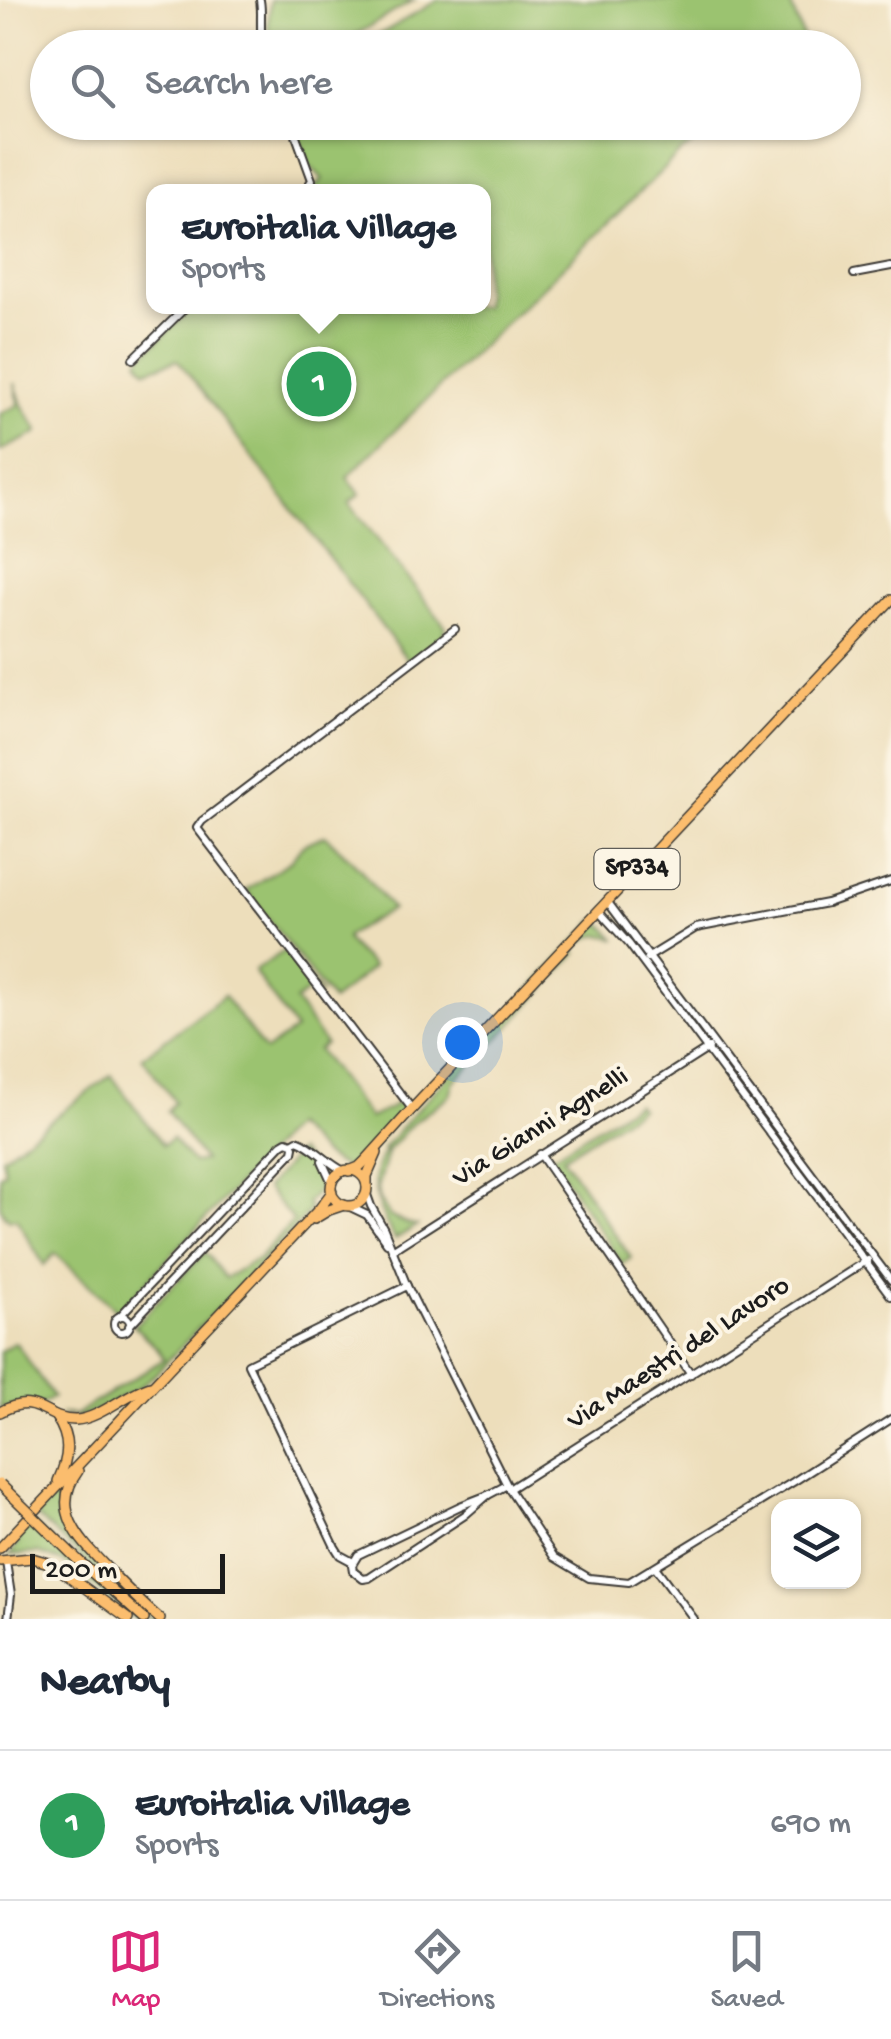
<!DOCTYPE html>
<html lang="en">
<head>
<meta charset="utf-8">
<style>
  :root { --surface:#fff; --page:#f6f6f7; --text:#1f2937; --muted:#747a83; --line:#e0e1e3; --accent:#db2777 }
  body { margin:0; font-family:"Gochi Hand",sans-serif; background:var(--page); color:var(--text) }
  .controls { position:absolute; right:30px; bottom:30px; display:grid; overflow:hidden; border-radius:20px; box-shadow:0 2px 8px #0004 }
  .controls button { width:90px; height:90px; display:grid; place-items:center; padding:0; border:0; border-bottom:2px solid var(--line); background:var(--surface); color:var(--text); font:50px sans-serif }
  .scale { position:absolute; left:30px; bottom:25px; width:195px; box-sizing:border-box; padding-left:10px; border:5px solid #1c1c1c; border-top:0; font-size:28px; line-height:35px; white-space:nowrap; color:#1c1c1c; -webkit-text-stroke:8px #fcf5e5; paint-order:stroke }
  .you { position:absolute; left:462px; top:1042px; width:35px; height:35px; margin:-25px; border:8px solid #fff; border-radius:50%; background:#1a73e8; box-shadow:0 0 0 15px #1a73e833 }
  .badge { display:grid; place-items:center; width:65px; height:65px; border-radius:50%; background:var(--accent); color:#fff; font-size:32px; font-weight:700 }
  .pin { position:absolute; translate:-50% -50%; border:5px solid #fff; box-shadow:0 2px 10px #0006 }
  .popup { position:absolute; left:146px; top:184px; width:345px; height:130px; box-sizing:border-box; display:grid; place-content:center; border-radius:20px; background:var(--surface); filter:drop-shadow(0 2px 8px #0005); font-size:32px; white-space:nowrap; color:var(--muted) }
  .popup b { font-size:38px; color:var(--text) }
  .popup::after { content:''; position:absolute; left:50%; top:100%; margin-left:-20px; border:20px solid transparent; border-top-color:var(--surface) }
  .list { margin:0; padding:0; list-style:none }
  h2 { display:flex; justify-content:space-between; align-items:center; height:130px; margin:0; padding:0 40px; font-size:42px }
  h2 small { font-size:32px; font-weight:400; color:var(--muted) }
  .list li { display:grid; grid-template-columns:65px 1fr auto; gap:30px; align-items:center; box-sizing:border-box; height:150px; padding:0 40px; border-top:2px solid var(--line) }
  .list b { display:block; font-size:38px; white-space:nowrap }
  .list p { margin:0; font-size:32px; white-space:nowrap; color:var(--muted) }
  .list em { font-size:32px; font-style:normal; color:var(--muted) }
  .icon { flex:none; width:55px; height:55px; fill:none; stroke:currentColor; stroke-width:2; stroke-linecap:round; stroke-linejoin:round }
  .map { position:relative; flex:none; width:891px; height:1619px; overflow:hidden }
  .search { position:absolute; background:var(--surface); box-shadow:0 2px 8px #0004; left:30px; right:30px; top:30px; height:110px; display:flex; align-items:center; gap:25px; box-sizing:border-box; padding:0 35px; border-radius:55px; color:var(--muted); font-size:38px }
  .sheet { height:280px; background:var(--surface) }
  nav { display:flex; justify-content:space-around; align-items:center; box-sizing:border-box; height:140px; border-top:2px solid var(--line); background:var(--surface); font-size:28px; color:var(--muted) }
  nav a { display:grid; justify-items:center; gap:5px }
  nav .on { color:var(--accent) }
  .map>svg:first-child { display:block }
</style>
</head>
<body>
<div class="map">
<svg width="891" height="1619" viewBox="0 0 891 1619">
  <rect width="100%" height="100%" fill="#fcf5e5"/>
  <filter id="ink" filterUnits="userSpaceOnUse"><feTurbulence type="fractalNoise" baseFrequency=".01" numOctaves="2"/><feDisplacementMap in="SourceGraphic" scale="20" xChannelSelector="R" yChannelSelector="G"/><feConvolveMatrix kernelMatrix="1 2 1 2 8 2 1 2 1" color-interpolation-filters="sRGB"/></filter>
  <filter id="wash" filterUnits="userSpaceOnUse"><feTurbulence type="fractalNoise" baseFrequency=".0048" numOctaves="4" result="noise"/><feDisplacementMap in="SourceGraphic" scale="40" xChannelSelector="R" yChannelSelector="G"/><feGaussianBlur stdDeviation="2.25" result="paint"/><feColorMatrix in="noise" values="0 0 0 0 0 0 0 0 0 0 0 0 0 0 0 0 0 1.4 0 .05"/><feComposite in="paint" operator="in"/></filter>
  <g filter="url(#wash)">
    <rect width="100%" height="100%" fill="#eddebb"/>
    <g fill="#9bc36f" stroke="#5c7046" stroke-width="2.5">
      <polygon points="270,0 414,0 335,47 274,48 268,29"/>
      <polygon points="438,0 789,0 807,47 359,47"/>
      <polygon points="294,123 731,123 682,151 347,477 360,494 349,503 446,627 442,637 409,662 178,360 146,370 138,360 193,307 484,306 484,192 311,191 323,179 309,165"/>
      <polygon points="15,383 22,405 38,430 37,433 0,451 0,414 18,405"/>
      <polygon points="325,835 360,869 392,909 348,935 346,938 349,944 373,967 332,1001 246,890 289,862 303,845"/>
      <path d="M595,921L602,924L617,940C599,931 587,936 574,950L577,953L497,1040L454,1081L450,1095L413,1123L388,1150L377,1189L379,1200L391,1217L407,1224L417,1226L395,1239C379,1212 363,1180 385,1151L383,1149L411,1116Z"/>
      <path d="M286,950L321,995L313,988L295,1001L325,1044L318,1050L369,1118L391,1108L401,1099L407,1108L353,1168C328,1167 311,1140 293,1126L118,1312L55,1253L44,1265L16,1218L9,1219L7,1216H5L0,1206V1176L5,1171L2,1157L111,1075L163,1145L172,1138L193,1163L204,1161L167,1111L175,1102L142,1057L224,996L265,1051L295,1030L254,971Z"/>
      <polygon points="636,1103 640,1108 563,1157 631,1258 622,1264 551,1157"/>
      <polygon points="298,1152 323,1176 325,1183 307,1203 310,1210 298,1224 154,1375 139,1388 86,1415 78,1417 60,1414 75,1415 164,1359 157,1348 134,1326 205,1252 225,1278 259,1258 293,1221 266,1188"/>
      <polygon points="15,1342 53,1397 42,1404 0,1408 0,1352"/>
      <polygon points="67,1481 62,1514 57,1520 126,1594 154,1619 149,1619 36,1516"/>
      <polygon points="31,1521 139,1619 134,1619 63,1562 38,1553 10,1555 19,1542 16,1536"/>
    </g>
  </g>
  <g filter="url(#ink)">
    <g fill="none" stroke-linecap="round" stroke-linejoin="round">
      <defs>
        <g id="minor">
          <path d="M260,0C263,17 258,31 264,48"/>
          <polyline points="291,122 312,180 304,192"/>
          <polyline points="854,274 891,267"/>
          <polyline points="133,359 187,306"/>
          <polyline points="607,901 891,1280"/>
          <polyline points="599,911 629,944 891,1296"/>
          <polyline points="647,958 696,928 827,903 891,881"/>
          <polyline points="412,1109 197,828 202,821 455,629"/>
          <path d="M292,1143L297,1140C314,1146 327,1163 344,1171"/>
          <polyline points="540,1154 691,1374"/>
          <polyline points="322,1161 332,1183"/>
          <polyline points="366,1192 371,1206 384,1229 407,1286 509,1489 554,1557 589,1578 629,1582 793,1482 891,1419"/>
          <polyline points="348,1206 367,1215 387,1243"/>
          <polyline points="392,1250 709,1048"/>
          <circle cx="122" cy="1324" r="8"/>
          <polyline points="119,1317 282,1144 287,1141 292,1143 294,1147 293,1152 129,1326"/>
          <polyline points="509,1489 868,1260"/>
          <polygon points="488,1495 465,1515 369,1578 363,1579 353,1571 352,1565 358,1555 460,1506"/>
          <polyline points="488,1495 507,1485"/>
          <polyline points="6,1562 11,1595 8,1619"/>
          <polyline points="353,1562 340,1555 335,1547 248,1364 407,1286"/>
          <polyline points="656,1568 694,1619"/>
        </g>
        <g id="major">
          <circle cx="349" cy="1188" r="18"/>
          <polyline points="349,1171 359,1167 366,1160 412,1109 891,600"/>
          <polyline points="367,1185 367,1176 377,1153"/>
          <polyline points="314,1219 329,1210 344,1205"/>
          <path d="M0,1412C39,1391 44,1421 76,1420C99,1419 127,1393 150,1386"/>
          <path d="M56,1417C71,1439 69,1457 58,1481"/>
          <path d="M78,1471C49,1510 81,1541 107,1568C124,1586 141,1603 160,1619"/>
          <polyline points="0,1548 320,1208 332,1192"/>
          <polyline points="0,1561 32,1558 52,1564 128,1619"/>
          <polyline points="79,1561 144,1619"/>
        </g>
      </defs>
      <use href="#minor" stroke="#3b3934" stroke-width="10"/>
      <use href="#major" stroke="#3b3934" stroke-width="12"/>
      <use href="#minor" stroke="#fff" stroke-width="6"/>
      <use href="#major" stroke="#fbbd6e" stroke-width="9"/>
      <defs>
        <polyline id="major-bridge" points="0,1484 79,1561"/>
      </defs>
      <use href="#major-bridge" stroke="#3b3934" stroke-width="12" stroke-linecap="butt"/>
      <use href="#major-bridge" stroke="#fbbd6e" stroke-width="9"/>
    </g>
  </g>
  <g text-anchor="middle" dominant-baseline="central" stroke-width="8" stroke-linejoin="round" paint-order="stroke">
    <rect fill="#fcf5e5" stroke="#5f5d58" stroke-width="2.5" x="594.5" y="849" width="85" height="40" rx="8"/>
    <g font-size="25" font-weight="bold" fill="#1c1c1c">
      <text x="637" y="869">SP334</text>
    </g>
    <g font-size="28" fill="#1c1c1c" stroke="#fcf5e5">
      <text transform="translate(541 1128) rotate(-32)">Via Gianni Agnelli</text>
      <text transform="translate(679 1354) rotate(-33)">Via Maestri del Lavoro</text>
    </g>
  </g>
</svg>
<div class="controls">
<button><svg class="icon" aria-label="layers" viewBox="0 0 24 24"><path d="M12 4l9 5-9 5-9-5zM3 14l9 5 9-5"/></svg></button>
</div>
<div class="scale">200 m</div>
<div class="you"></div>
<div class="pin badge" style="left:319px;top:384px;background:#2e9e5b">1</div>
<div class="popup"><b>Euroitalia Village</b>Sports</div>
<div class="search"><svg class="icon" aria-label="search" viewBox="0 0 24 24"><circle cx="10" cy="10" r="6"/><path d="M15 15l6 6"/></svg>Search here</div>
</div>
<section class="sheet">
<h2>Nearby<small></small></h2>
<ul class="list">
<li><span class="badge" style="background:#2e9e5b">1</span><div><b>Euroitalia Village</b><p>Sports</p></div><em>690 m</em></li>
</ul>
</section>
<nav>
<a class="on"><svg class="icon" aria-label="map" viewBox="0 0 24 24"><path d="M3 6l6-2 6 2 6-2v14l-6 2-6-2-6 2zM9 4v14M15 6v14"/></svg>Map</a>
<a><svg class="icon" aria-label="directions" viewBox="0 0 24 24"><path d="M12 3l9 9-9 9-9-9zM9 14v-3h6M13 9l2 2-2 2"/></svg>Directions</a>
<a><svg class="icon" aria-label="saved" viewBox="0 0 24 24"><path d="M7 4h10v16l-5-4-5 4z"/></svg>Saved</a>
</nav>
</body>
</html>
